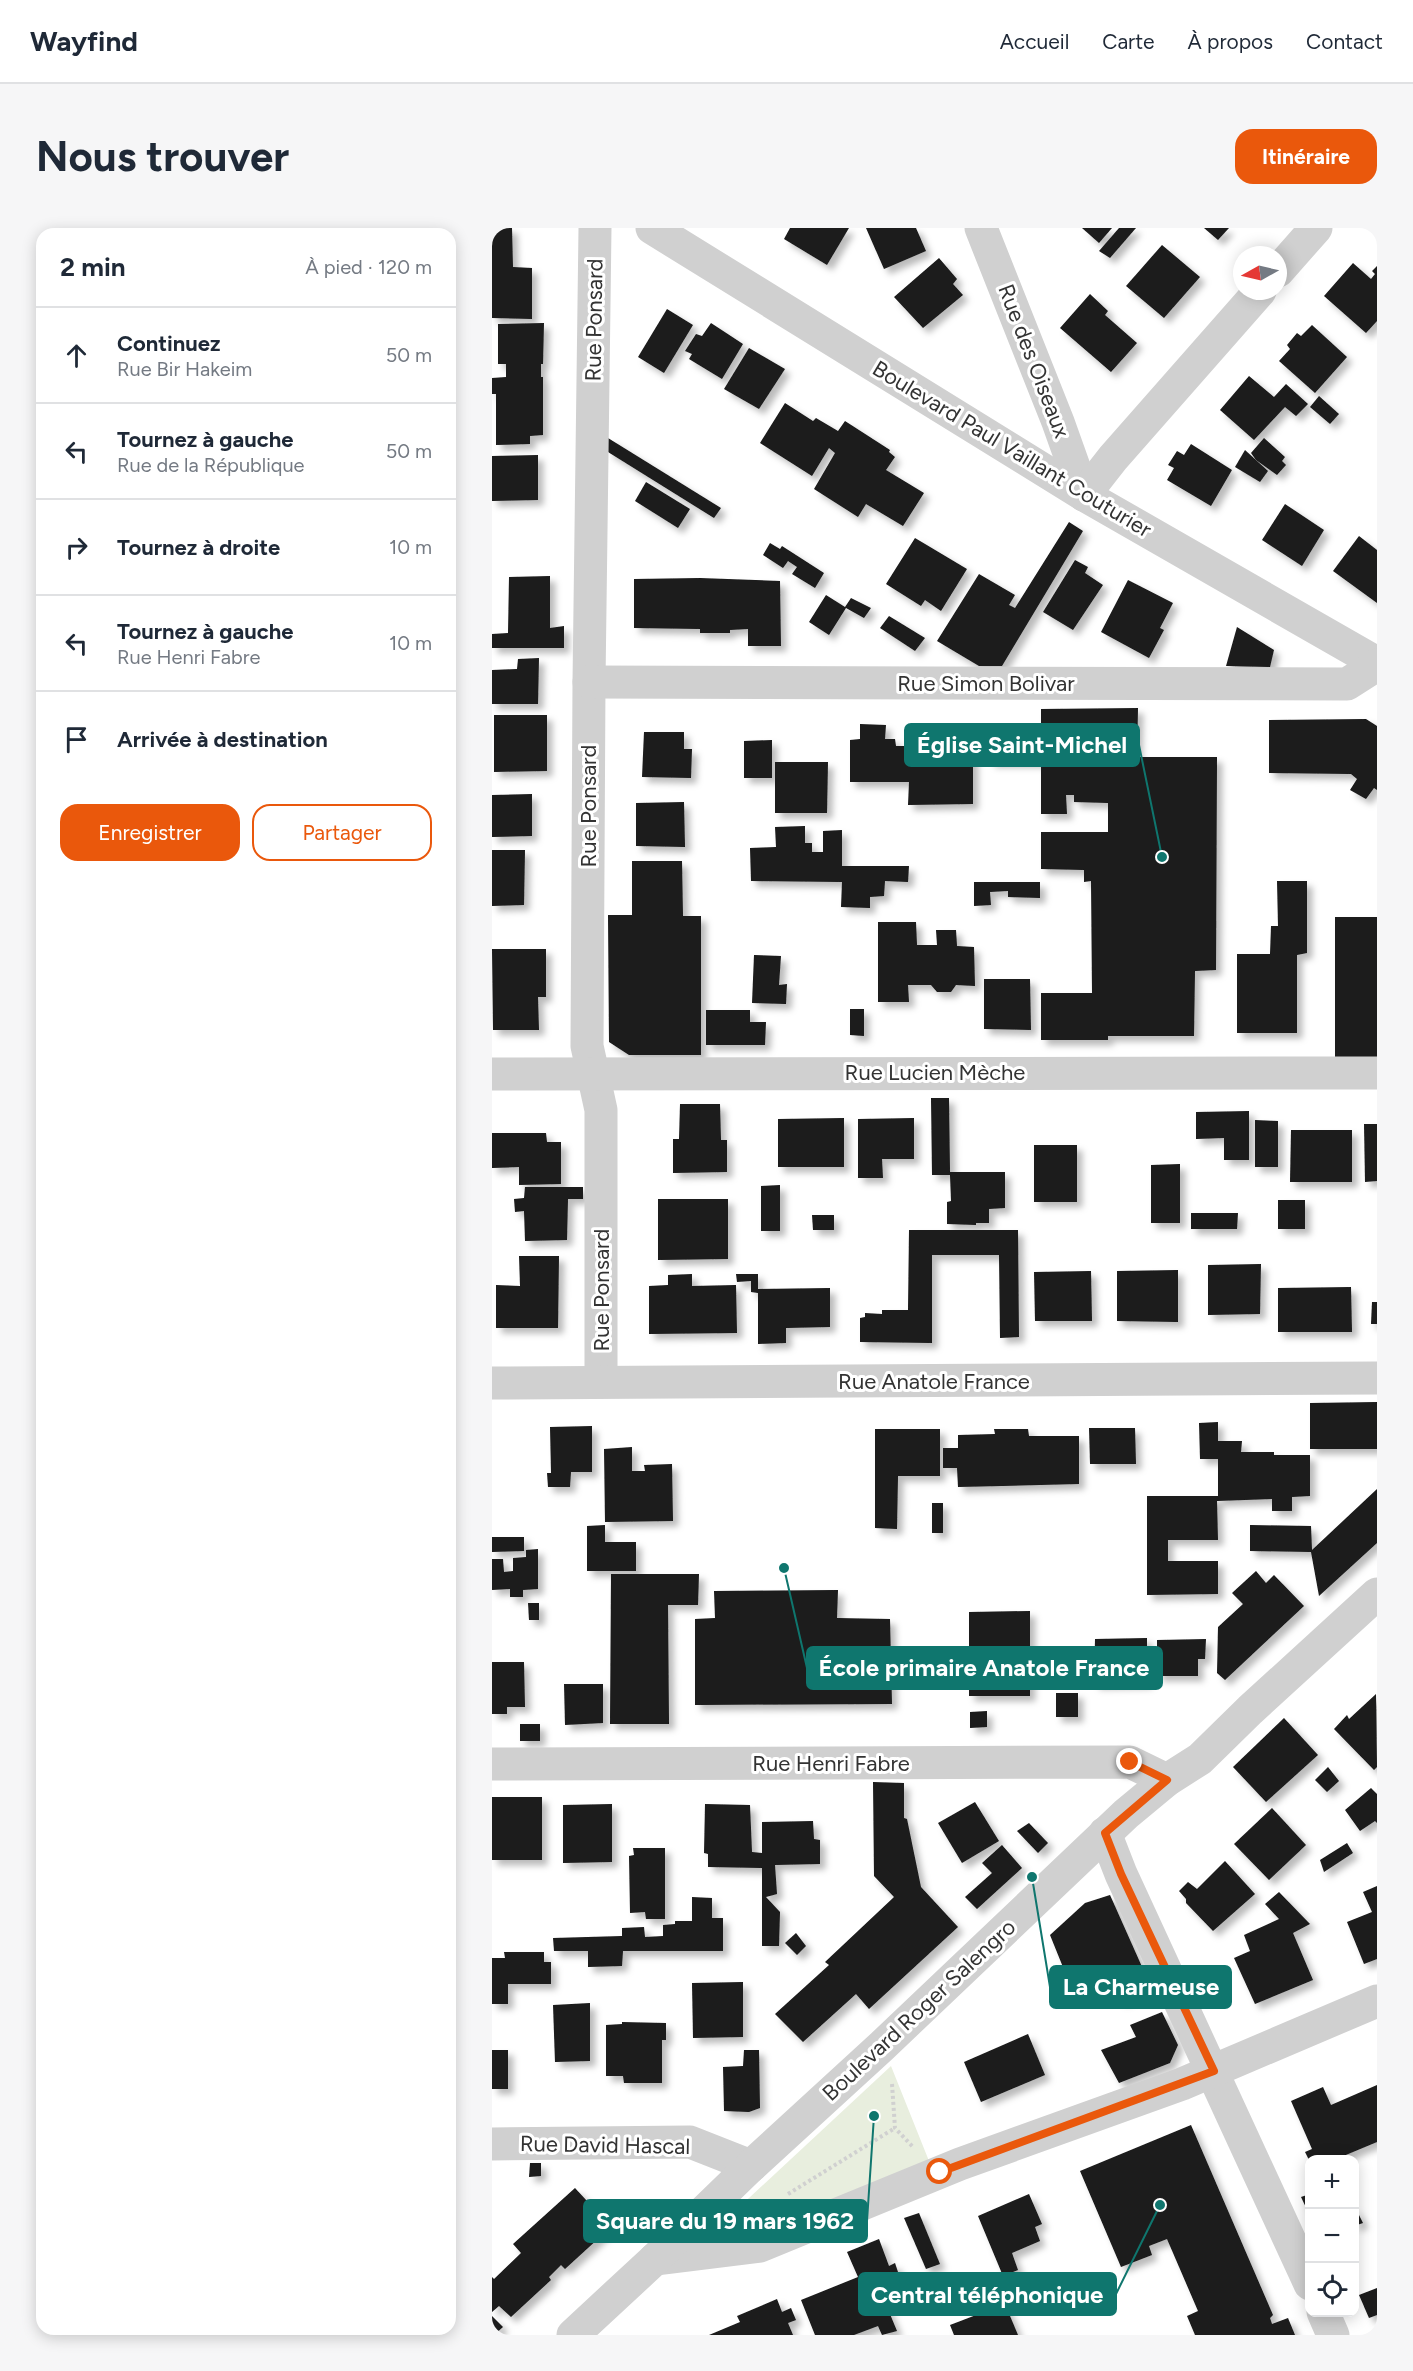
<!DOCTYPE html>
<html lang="fr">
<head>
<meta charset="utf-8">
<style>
  :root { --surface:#fff; --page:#f6f6f7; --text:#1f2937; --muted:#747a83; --line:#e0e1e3; --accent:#ea580c }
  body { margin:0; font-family:Figtree,sans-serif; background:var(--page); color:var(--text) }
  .controls { position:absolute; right:18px; bottom:18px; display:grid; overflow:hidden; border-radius:12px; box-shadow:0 3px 15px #0003 }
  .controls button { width:54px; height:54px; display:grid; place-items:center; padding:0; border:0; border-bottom:2px solid var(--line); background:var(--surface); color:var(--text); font:30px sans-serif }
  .compass { position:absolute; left:741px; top:18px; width:54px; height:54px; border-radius:50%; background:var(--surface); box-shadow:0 3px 15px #0003; rotate:262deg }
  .stop { position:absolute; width:18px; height:18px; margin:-14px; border:4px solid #ea580c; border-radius:50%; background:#fff }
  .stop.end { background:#ea580c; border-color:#fff; box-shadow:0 2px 6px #0008 }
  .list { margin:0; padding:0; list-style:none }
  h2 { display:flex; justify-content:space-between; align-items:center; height:78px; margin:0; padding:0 24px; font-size:26px }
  h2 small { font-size:20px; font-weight:400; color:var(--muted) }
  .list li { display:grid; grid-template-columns:39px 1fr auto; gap:18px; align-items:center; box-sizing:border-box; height:96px; padding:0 24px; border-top:2px solid var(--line) }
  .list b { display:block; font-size:22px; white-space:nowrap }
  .list p { margin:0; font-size:20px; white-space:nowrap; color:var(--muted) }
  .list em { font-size:20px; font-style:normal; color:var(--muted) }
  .actions { display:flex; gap:12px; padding:18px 24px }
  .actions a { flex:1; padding:14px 0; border:2px solid var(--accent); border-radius:18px; text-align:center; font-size:21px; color:var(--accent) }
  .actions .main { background:var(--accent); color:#fff }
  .icon { flex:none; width:33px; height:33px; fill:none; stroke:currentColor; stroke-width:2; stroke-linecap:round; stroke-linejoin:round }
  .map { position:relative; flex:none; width:885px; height:2107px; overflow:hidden; border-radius:18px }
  header { display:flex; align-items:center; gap:36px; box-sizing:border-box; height:84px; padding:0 30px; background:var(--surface); border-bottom:2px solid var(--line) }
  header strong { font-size:28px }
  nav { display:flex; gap:33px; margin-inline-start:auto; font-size:21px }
  .intro { display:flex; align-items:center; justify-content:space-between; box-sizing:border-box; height:144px; padding:0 36px }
  h1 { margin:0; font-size:42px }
  .button { padding:15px 27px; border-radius:18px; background:var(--accent); color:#fff; font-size:21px; font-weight:700 }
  main { display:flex; gap:36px; padding:0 36px }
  aside { flex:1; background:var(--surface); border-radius:18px; box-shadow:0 3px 15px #0003 }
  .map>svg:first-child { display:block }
</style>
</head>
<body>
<header>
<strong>Wayfind</strong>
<nav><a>Accueil</a><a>Carte</a><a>À propos</a><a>Contact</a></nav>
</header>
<div class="intro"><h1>Nous trouver</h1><a class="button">Itinéraire</a></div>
<main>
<aside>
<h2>2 min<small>À pied · 120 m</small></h2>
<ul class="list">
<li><svg class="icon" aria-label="ahead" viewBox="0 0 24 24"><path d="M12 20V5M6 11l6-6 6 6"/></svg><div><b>Continuez</b><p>Rue Bir Hakeim</p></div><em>50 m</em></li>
<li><svg class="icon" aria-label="left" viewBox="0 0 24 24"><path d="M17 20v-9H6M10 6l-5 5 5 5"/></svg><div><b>Tournez à gauche</b><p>Rue de la République</p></div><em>50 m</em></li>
<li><svg class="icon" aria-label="right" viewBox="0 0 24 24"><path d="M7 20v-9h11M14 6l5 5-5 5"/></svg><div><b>Tournez à droite</b></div><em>10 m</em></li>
<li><svg class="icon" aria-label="left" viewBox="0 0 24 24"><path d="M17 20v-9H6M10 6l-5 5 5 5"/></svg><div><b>Tournez à gauche</b><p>Rue Henri Fabre</p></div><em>10 m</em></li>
<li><svg class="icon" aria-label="arrive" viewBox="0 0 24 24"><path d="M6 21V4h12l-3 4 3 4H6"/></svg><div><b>Arrivée à destination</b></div></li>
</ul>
<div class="actions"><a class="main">Enregistrer</a><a>Partager</a></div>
</aside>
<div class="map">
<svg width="885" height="2107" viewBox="0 0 885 2107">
  <defs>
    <filter id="shadow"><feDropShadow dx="5.5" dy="5.5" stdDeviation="3" flood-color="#0004"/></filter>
  </defs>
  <rect width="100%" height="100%" fill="#fff"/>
  <polygon fill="#e8eede" points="399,1838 439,1938 266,2002 243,1983"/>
  <g fill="#1a1a1a" filter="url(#shadow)">
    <polygon points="0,0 20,0 21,39 40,40 40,91 0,90"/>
    <polygon points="298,0 357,0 335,37 292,11"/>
    <polygon points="374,0 424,0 434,23 392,41"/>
    <polygon points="590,0 620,0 607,15"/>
    <polygon points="627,0 644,0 618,30 607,23"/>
    <polygon points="712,0 737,0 726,12"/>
    <polygon points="670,17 708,49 672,90 634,58"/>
    <polygon points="447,30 465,51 461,56 471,67 431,100 402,69"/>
    <polygon points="861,35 879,51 883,46 880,43 885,38 885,93 874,105 832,68"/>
    <polygon points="598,66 616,83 613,87 645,115 619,144 568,100"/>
    <polygon points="175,81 201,97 172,145 146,129"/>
    <polygon points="52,95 51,136 49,136 49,149 51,149 51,207 38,208 38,216 4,217 4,166 0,166 0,150 14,149 14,136 6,136 6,96"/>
    <polygon points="219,95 251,116 230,151 197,131 200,126 193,123 204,106 210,108"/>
    <polygon points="820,97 855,129 823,165 787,133 798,121 795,117 805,105 809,108"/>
    <polygon points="257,120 293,141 267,181 232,161"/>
    <polygon points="757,148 782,169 794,156 816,176 804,188 793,179 762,212 728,182"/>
    <polygon points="827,168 847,186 838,196 818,179"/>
    <polygon points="293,175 321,193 324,190 346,203 353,193 398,222 397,224 403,229 394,242 432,265 411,298 374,276 366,289 322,261 343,225 337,220 320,248 268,215"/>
    <polygon points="116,210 229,280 222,290 116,224"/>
    <polygon points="772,210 793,229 790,233 794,237 785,247 764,232 759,225"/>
    <polygon points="699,216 740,242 719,278 675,252 682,240 676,237 685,223 692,227"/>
    <polygon points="753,222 776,243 768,254 743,239"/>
    <polygon points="46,227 46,272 0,273 0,228"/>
    <polygon points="154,254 198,281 186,300 143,273"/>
    <polygon points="793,276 832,302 810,338 770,312"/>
    <polygon points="577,294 591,303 510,438 487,438 445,413 487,346 523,367 517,377 523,380"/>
    <polygon points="867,308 885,322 885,375 841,343"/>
    <polygon points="423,310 475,341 449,383 433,372 429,378 394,356"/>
    <polygon points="278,315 288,321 290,318 332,345 323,360 300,346 305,339 296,333 291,340 271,327"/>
    <polygon points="583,332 596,339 593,345 611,357 581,402 551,384"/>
    <polygon points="58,348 58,400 72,398 72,420 0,420 0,406 16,405 17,349"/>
    <polygon points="208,350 288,353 289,418 256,418 256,401 238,402 238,405 208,405 208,401 142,400 142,351"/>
    <polygon points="636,352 681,375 668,400 672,402 657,430 609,404"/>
    <polygon points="334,367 353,379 359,370 379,380 372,390 354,380 337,407 317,394"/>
    <polygon points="397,388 433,410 423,423 388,400"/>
    <polygon points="745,399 782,422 778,439 734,438"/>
    <polygon points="47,430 46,476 0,476 0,442 25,441 26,431"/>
    <polygon points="646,480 645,529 725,529 724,742 703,743 702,808 616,808 616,812 549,812 549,765 600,765 599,653 592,654 592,642 549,641 549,604 616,604 616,575 582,574 582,567 574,567 575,586 549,586 549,534 498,534 497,511 534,510 535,505 549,505 549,481"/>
    <polygon points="2,487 55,487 55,543 2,544"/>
    <polygon points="874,491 885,498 885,562 882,560 874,571 858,562 865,551 859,546 777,545 777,492"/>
    <polygon points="368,496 394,497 393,511 403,511 404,518 417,518 417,523 481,523 481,576 416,577 417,554 358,554 358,512 368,511"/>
    <polygon points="152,504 192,504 192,521 200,521 199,550 150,549"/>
    <polygon points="280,512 280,550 252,550 252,513"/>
    <polygon points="283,534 336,534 335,585 283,585"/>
    <polygon points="40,566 40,608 0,609 0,567"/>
    <polygon points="192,574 193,619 144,618 144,575"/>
    <polygon points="313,598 313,615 320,615 320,624 331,624 331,603 350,602 350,638 417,638 416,654 393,653 392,668 378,669 378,680 349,679 350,654 259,653 258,620 284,619 283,599"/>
    <polygon points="0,622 33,622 32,677 0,678"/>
    <polygon points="140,633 190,633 191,688 209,688 209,827 137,827 117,814 116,687 140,687"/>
    <polygon points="785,653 815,653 815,725 805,727 805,805 745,805 745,726 778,726 779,698 786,698"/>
    <polygon points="482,654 548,654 548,670 516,669 516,663 498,664 499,677 482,678"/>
    <rect x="843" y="689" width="42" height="140"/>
    <polygon points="386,694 424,694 425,717 445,717 444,702 464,702 465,718 482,719 483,758 464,757 459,764 445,764 439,757 416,757 417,774 386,774"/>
    <polygon points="0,721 54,721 54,769 46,769 47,802 1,802"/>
    <polygon points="262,727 289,728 287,757 295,756 294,776 260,775"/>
    <polygon points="492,751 538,751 539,802 492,801"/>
    <polygon points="358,781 372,781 372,808 358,807"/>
    <polygon points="214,782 258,782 258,794 274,794 273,817 214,817"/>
    <polygon points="439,870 457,870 458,944 513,944 513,980 497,981 497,995 484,995 484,997 455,996 455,974 459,973 458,947 440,947"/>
    <polygon points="188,876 228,876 229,912 235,912 235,944 181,945 181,911 187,911"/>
    <polygon points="757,883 757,932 732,932 732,910 704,911 704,884"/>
    <polygon points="352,890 352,939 286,939 286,891"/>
    <polygon points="422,890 422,931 390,931 391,950 366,950 366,891"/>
    <polygon points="763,892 786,893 786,939 763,939"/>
    <polygon points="872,896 885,896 885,953 873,954"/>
    <polygon points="799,902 860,902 860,954 798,954"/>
    <polygon points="0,905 54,905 55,914 69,914 69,956 27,957 27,939 0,940"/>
    <rect x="542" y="917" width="43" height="57"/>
    <polygon points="688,936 688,995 659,995 659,937"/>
    <polygon points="288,957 288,1003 269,1003 269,958"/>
    <polygon points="33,959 91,959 91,971 76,971 75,1012 33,1013 32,983 23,984 22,971 32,970"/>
    <polygon points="166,971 236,971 236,1031 166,1032"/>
    <rect x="786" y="972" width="27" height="29"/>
    <polygon points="699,985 746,985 745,1001 699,1001"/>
    <polygon points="320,987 342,987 342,1002 321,1002"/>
    <polygon points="417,1002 526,1002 527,1109 508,1110 507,1027 440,1027 440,1115 368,1114 368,1090 373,1089 373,1085 390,1086 390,1082 416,1082"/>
    <polygon points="27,1028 67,1028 66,1100 4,1100 4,1057 28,1058"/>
    <polygon points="769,1036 768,1086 716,1087 716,1037"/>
    <polygon points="686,1042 686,1094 625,1093 625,1043"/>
    <polygon points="599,1043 600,1093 543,1093 542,1044"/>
    <polygon points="200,1046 200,1058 244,1057 245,1105 157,1106 157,1058 176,1057 176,1047"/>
    <polygon points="244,1046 266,1046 266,1061 338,1060 338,1099 294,1100 294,1115 266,1116 266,1065 259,1064 259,1053 245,1054"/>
    <polygon points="859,1059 860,1104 786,1104 786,1060"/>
    <polygon points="880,1074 885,1074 885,1096 879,1096"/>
    <polygon points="885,1174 885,1221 818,1221 818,1175"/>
    <polygon points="726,1194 726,1213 750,1213 749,1224 782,1224 782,1227 818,1227 818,1268 800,1269 800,1283 780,1283 780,1271 725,1273 726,1312 676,1312 676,1333 726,1333 726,1366 655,1367 655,1268 726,1268 726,1231 708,1231 707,1195"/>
    <polygon points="100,1198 100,1244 79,1244 78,1259 56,1259 55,1245 59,1245 58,1199"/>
    <polygon points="597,1200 643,1200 644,1236 598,1236"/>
    <polygon points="383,1201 448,1201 448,1248 406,1248 405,1301 383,1300"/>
    <polygon points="502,1201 536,1201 537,1208 587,1208 587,1256 466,1259 465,1240 451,1240 451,1220 466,1220 466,1207 503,1206"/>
    <polygon points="140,1219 140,1243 153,1243 152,1237 180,1236 181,1293 113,1294 112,1221"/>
    <polygon points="885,1261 885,1315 827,1368 819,1324 758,1323 758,1297 819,1298 820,1322"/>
    <rect x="440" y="1275" width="11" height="30"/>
    <polygon points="113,1297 113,1314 144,1314 144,1343 95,1343 95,1298"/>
    <polygon points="0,1309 32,1309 32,1323 0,1324"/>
    <polygon points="46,1321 46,1361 31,1362 31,1369 18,1369 18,1361 0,1362 0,1331 11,1331 12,1344 21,1343 21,1330 34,1329 34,1322"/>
    <polygon points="764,1343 774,1355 782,1347 812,1378 733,1452 725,1445 726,1399 751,1376 740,1365"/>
    <polygon points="119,1346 207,1346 206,1377 176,1377 177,1496 118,1496"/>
    <polygon points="346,1362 345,1390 398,1391 400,1476 203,1477 203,1391 223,1390 222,1363"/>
    <polygon points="36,1375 47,1375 47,1392 37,1392"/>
    <polygon points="538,1383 538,1468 477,1468 477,1384"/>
    <polygon points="655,1410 655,1455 602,1456 603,1411"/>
    <polygon points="714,1411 713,1431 706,1431 706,1448 665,1448 665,1412"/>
    <polygon points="0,1434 32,1434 33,1479 15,1479 15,1486 0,1486"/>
    <polygon points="72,1456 111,1456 111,1495 73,1497"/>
    <rect x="564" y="1465" width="22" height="24"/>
    <polygon points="884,1466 885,1539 882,1542 842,1501 855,1487 857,1491"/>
    <polygon points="495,1483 495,1499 478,1500 478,1484"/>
    <polygon points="792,1490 826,1527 774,1574 741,1539"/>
    <rect x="28" y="1496" width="20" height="17"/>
    <polygon points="836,1539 847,1553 835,1564 823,1552"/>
    <polygon points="381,1554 412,1555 412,1590 415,1591 429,1659 466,1699 377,1781 364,1766 311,1814 283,1786 337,1737 333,1734 402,1669 382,1648"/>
    <polygon points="879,1560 885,1566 885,1595 883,1593 868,1603 853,1582"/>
    <rect x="0" y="1569" width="50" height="63"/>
    <polygon points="483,1574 507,1613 470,1635 446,1595"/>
    <polygon points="120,1576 120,1634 71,1635 71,1577"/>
    <polygon points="213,1576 258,1577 260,1624 270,1625 270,1594 321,1593 322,1611 328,1612 328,1636 283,1637 285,1666 274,1669 288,1684 287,1718 270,1718 270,1640 216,1639 216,1626 212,1625"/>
    <polygon points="780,1580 814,1617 777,1652 742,1616"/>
    <polygon points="537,1595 556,1615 546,1625 525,1603"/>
    <polygon points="855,1615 861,1625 832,1644 828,1632"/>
    <polygon points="510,1617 530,1640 485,1681 473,1669 500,1645 490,1635"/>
    <polygon points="141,1620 173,1620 173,1691 154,1691 153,1684 138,1685 137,1628 142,1627"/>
    <polygon points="733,1633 763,1666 721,1703 694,1675 694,1671 687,1663 696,1654 705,1661"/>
    <polygon points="885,1658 885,1731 872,1736 855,1694 880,1684 871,1664"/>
    <polygon points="787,1664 818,1696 801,1705 821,1752 763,1776 742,1730 758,1723 752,1707 787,1691 773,1676"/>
    <polygon points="618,1667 659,1759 629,1773 614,1737 577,1754 558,1707 593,1675"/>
    <polygon points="200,1669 220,1670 220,1690 231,1690 231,1723 131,1723 130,1738 96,1739 96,1723 62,1723 61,1710 130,1708 130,1700 152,1699 153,1709 171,1708 171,1697 183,1696 183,1693 200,1693"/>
    <polygon points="304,1705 314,1718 305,1727 293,1715"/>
    <polygon points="12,1724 52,1724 52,1734 59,1734 59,1756 16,1756 16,1776 0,1776 0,1730 13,1730"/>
    <polygon points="251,1754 251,1809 201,1810 200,1755"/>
    <polygon points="98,1775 98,1833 63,1834 61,1777"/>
    <polygon points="670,1784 686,1817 678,1835 627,1855 609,1822 644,1809 638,1797"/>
    <polygon points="130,1794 174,1795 174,1812 170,1812 170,1855 132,1855 131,1848 114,1848 114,1797 130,1796"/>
    <polygon points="536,1806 553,1847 489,1874 472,1834"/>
    <rect x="0" y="1822" width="16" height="39"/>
    <polygon points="252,1822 267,1822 268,1880 257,1884 232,1883 231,1839 251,1838"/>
    <polygon points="885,1857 885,1914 849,1929 847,1927 835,1932 817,1932 813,1924 820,1921 799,1873 831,1859 839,1877"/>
    <polygon points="699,1897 781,2087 778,2090 780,2096 796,2090 803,2107 703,2107 695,2088 706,2083 675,2011 657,2018 660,2027 629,2039 588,1943"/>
    <polygon points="38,1935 49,1935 49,1948 37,1949"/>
    <polygon points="83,1960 119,1999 73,2041 69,2037 57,2049 59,2052 19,2089 7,2078 0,2084 0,2049 2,2051 29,2025 21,2016"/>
    <polygon points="537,1966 550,1996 543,1999 548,2013 520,2025 526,2042 511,2048 486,1988"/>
    <polygon points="818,1966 818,1988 809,1969"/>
    <polygon points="862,1977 871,1995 862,1998"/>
    <polygon points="427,1985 448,2036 434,2041 412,1990"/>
    <polygon points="387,2011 397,2038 403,2035 409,2053 388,2062 405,2103 390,2107 386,2098 362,2107 323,2107 309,2072 366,2049 355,2024"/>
    <polygon points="885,2060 885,2087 877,2090 867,2067"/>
    <polygon points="285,2071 290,2084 299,2080 304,2092 296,2095 301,2107 217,2107 248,2094 245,2088"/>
    <polygon points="513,2076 526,2107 462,2107 458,2097"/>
    <polygon points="0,2088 11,2099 2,2107 0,2107"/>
  </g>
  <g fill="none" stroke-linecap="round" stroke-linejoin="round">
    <g stroke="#d0d0d0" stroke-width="4" stroke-dasharray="3 3" stroke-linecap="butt">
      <polyline points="400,1856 403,1900 421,1919"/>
      <polyline points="296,1966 403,1900"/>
    </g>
    <g stroke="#d0d0d0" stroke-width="33">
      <polyline points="103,0 97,454 95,818 109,882 109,1154"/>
      <polyline points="160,0 592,267 885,435"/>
      <polyline points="489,0 566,194 592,267"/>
      <polyline points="786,43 824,0"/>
      <polyline points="592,267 621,230 768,63"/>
      <polyline points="97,454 855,456 885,437"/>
      <polyline points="0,846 885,845"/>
      <polyline points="0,1155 885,1150"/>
      <polyline points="0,1536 638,1534 675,1552"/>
      <polyline points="613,1605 629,1646 818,2056"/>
      <polyline points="0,1916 198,1914 259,1938"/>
      <polyline points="163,2031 268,2018 468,1936 690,1856 885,1773"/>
      <polyline points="831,2084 841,2107"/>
      <polyline points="81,2107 163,2031 259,1938 390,1818 634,1586 675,1552 708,1531 758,1482 885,1366"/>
    </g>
  </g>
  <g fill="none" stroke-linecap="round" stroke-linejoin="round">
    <polyline stroke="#ea580c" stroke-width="8" points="448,1944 722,1843 629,1646 613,1605 675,1552 638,1534"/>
  </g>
  <g text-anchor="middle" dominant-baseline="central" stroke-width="6" stroke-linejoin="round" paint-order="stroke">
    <g font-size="22" fill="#333" stroke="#fff">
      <text transform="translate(102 92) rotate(-89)">Rue Ponsard</text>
      <text transform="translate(542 133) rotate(69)">Rue des Oiseaux</text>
      <text transform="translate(520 221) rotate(31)">Boulevard Paul Vaillant Couturier</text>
      <text x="494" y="455">Rue Simon Bolivar</text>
      <text transform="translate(96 578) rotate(-90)">Rue Ponsard</text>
      <text x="443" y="844">Rue Lucien Mèche</text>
      <text transform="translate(109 1062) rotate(-90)">Rue Ponsard</text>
      <text x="442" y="1153">Rue Anatole France</text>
      <text x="339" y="1535">Rue Henri Fabre</text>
      <text transform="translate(427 1782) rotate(-43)">Boulevard Roger Salengro</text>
      <text transform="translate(113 1917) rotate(1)">Rue David Hascal</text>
    </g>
  </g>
  <path fill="none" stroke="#0f766e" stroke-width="2" d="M670 629L647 517M292 1340L315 1440M540 1649L558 1759M382 1888L375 1993M668 1977L624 2066"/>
  <g fill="#0f766e" stroke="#fff" stroke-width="2">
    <circle cx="670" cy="629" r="6"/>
    <circle cx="292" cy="1340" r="6"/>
    <circle cx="540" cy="1649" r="6"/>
    <circle cx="382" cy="1888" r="6"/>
    <circle cx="668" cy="1977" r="6"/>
  </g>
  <g fill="#0f766e" stroke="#0f766e" stroke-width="2">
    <rect x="413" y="496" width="234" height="42" rx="6"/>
    <rect x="315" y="1419" width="355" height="42" rx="6"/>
    <rect x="558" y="1738" width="181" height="42" rx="6"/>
    <rect x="92" y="1972" width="283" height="42" rx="6"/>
    <rect x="367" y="2045" width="257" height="42" rx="6"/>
  </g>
  <g font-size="24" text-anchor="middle" font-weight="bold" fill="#fff">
    <text x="530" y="525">Église Saint-Michel</text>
    <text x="492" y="1448">École primaire Anatole France</text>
    <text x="649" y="1767">La Charmeuse</text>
    <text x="233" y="2001">Square du 19 mars 1962</text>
    <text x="495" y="2075">Central téléphonique</text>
  </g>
</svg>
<div class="controls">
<button>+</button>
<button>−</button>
<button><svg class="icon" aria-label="locate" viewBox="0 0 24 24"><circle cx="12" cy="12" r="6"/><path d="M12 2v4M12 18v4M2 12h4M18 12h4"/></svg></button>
</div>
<svg class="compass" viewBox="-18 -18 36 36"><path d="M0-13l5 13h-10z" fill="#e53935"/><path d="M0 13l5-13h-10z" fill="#747a83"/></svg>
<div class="stop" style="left:448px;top:1944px"></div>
<div class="stop end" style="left:638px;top:1534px"></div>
</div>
</main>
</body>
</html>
